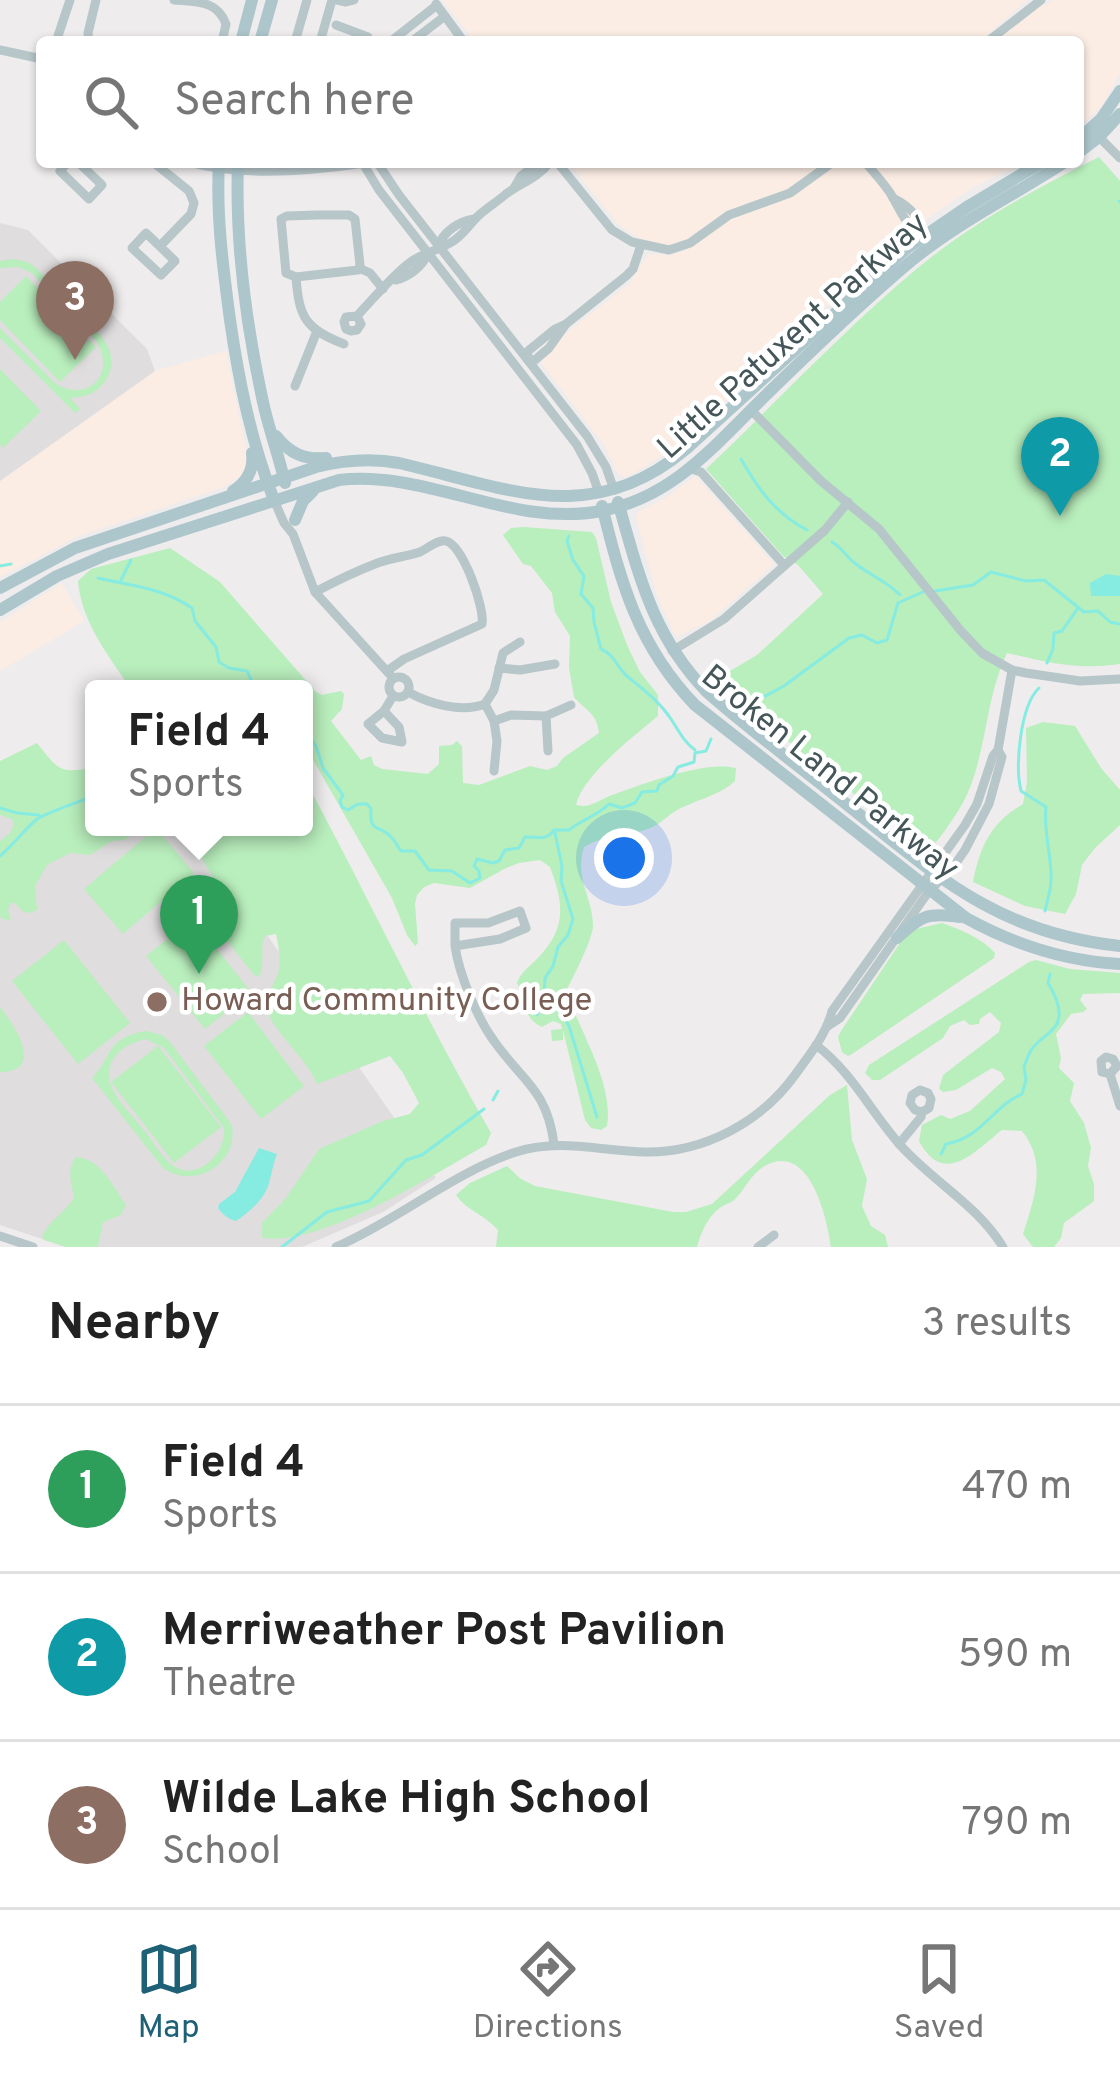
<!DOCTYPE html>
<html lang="en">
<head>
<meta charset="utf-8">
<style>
  :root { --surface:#fff; --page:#f2f2f2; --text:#222; --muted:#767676; --line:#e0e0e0; --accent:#1e6076 }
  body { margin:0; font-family:Overpass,sans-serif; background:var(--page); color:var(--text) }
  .you { position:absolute; left:624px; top:858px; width:42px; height:42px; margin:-30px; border:9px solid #fff; border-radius:50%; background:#1a73e8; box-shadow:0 0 0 18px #1a73e833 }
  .badge { display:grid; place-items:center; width:78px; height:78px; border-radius:50%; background:var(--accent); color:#fff; font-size:39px; font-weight:700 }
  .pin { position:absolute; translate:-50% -99px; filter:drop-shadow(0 3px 6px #0008) }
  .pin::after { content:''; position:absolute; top:63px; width:42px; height:36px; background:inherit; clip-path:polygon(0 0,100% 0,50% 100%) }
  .popup { position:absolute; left:85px; top:680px; width:228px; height:156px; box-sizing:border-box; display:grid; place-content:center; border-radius:12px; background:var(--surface); filter:drop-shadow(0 3px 9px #0005); font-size:39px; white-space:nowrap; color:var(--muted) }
  .popup b { font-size:45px; color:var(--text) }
  .popup::after { content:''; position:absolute; left:50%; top:100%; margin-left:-24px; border:24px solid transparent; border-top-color:var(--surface) }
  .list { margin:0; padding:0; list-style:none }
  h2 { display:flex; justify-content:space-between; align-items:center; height:156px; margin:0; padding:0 48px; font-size:51px }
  h2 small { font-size:39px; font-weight:400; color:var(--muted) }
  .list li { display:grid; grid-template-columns:78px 1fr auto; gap:36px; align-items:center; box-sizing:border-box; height:168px; padding:0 48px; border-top:3px solid var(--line) }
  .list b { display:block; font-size:45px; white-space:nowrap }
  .list p { margin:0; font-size:39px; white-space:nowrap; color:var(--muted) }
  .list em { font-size:39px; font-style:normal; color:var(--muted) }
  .icon { flex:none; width:66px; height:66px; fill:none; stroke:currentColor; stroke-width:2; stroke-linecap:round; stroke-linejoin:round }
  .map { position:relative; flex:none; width:1120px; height:1247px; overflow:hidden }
  .search { position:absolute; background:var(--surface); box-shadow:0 3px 9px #0004; left:36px; right:36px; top:36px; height:132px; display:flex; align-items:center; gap:30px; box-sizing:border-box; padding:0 42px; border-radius:12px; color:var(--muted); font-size:45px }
  .sheet { height:660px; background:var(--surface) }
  nav { display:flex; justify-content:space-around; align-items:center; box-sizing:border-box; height:168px; border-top:3px solid var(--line); background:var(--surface); font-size:33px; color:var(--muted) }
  nav a { display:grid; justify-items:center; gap:6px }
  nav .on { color:var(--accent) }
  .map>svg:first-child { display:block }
</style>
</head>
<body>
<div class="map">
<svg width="1120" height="1247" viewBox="0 0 1120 1247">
  <rect width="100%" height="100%" fill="#efeced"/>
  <g fill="#fbede4">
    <polygon points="442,0 1027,0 979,42 475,42"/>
    <polygon points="1054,0 1120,0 1120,73 1101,107 1078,128 1078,42 994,42 1038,8"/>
    <polygon points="568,162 826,162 786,190 725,212 689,238 668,246 639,238 619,225"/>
    <polygon points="839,162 1025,162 974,187 932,215 841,293 674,449 632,474 625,477 618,474 605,446 539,360 566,333 629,284 648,254 671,255 685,251 727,221 797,194"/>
    <polygon points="226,351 248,459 246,470 240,477 224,487 79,536 0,577 0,481 155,371"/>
    <polygon points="695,476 774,564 710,621 676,637 657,596 636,517 638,512 669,496"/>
    <polygon points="62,583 84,621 0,671 0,622"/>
  </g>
  <g fill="#e0ddde">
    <polygon points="0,223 28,230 147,349 155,371 0,481"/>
    <polygon points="0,768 94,827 192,827 436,1178 383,1212 302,1247 66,1247 0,1225"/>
  </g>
  <g fill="#b9eebd" fill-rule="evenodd">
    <path d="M1099,157L1120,181V664C1076,670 1050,663 1007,653C987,695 987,742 971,785C962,809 945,831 929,851L919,846L713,681L757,655L823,594L798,565L783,556L706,469C777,402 844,329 919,267C972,223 1037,188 1099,157Z"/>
    <path d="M12,259L28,262L36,268C54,286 99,327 108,347C114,359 112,373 104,383C95,395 83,397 70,398L80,409L75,413L0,338V328L56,384C89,404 118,371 95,340L32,273L19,267L0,268V261Z"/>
    <polygon points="26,276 96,347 60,382 0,320 0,302"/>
    <polygon points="0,369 41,411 3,448 0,444"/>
    <path d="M523,527L592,532L596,538L611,602L627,645L640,672L658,695V716C635,735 582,776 576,805C591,809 598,800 612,795C642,784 706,760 736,768L735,781C719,796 694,800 674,812C666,817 659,825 650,828C628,837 603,835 584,847C574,879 593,897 593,926C593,938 573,978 566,991C579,1030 614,1083 607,1126L601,1130L591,1128L585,1120L563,1030V1040L552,1041L551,1030L562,1029L561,1024L553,1021L542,1027C522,1018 526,1000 517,983C521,972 527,969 536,960C566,929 565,907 550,867L540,860L519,863L506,868L470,888L434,883L424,887L417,895L415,904L418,943L415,946L407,935L392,898L304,744V689H131C109,657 81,621 78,581L91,569L170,548L220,582L316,692L322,695L341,691L344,694L342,709L331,721L361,760L371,756L374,765L382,769L428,774L439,764V746L452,745L457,741L462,746L463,783L479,785L530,766L547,770L557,766L563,758L599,733C597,713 586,711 574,697L569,668L570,636L555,612L552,593L531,566L523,564L503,535L511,528Z"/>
    <path d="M1043,722L1075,726L1101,768L1120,790V825L1095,848L1082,865L1076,894L1065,914L1025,906L973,882C980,846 991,823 1023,804L1027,782L1026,728Z"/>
    <path d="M37,743C58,769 59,775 94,767V827H140L125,840L112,841L90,855L70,853L47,865L35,886L37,910L30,913L22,911L15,903H11L8,909L11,920L2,919L0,916V841L10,833L14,825L12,819L0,815V761Z"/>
    <path d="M304,778C368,896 424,1017 491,1133L486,1145C432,1175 322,1247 262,1238V1223L286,1198L319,1149L383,1121L410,1114L419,1103L403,1073L390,1056L317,1084C306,1057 274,1033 267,1010C263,997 274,986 278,973C281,960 279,947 276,934L265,936C259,948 266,963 259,977L254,975L202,909C201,896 214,890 213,877L183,827H304Z"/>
    <polygon points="156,828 194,873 123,934 84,889"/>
    <polygon points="193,919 251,992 205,1029 146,956"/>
    <path d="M942,923C960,929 983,939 995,953L994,958L852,1054L848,1056L842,1052L838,1037L841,1031L902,940L916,929Z"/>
    <polygon points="64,940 130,1023 78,1064 12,981"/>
    <path d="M1036,960L1070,969L1120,973V993L1083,994L1080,1000L1087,1009L1083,1012L1071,1014L1056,1034L1061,1058L1059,1068L1074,1083L1070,1101L1084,1123L1091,1148L1088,1166L1094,1184V1201L1064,1223L1061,1238L1054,1247H1033L1023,1234C1034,1199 1048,1163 1022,1131L1002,1130C975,1151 944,1188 919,1141L922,1125L941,1115L950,1119L970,1111L1005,1079L1001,1072L992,1068L956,1090L943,1092L939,1089L943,1075L999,1032L1001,1023L990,1012L980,1019L979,1024L970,1025L964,1020L950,1026L943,1038L880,1080H872L865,1073L869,1065L1029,962Z"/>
    <path d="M0,1007C14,1024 46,1072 0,1072Z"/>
    <polygon points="248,1012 304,1086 261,1119 204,1046"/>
    <path d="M146,1031L162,1035L170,1042L232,1125C239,1163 195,1191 163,1168L92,1078C114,1055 104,1039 146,1031ZM146,1039L164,1048L224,1128C227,1151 200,1181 175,1167C163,1160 153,1141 144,1130C129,1110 96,1084 114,1058C122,1047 133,1042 146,1039Z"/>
    <polygon points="158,1046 221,1127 174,1163 111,1082"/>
    <path d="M847,1085L852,1140L867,1179L862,1206L871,1226L885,1235L888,1247H831C827,1217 809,1139 763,1167C751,1175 746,1187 738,1196C731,1204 729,1202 721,1207C708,1216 701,1232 697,1247H496L498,1230C485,1215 466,1210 456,1195L470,1183L507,1166L521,1179L535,1186L673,1212H686L712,1204L830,1095Z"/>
    <path d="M76,1157C101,1159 112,1185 126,1205L121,1215L103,1222L98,1247H66L44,1240L42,1236C49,1221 65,1212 74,1198C72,1184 66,1169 76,1157Z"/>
  </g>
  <g fill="#86ebe0">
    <polygon points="1106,574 1120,576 1120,596 1091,596 1090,583"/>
    <path d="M259,1148L277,1154C273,1164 272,1173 269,1183C265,1199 249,1212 236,1221C228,1219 222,1214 218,1208L219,1204L235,1192Z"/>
  </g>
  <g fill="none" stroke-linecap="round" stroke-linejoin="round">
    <g stroke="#86ebe0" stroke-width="3">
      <polyline points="1119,201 1120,202"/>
      <path d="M741,459C758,489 776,514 807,530"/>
      <path d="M569,536L567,541L573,560L584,576L581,594L593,608L594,622L601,649C615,655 617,668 628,677C644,690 659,701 671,719C679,731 684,742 695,750"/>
      <path d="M832,542C843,548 846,557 856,564C871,576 887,581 900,595"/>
      <polyline points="0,566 11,564"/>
      <path d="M98,578C132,586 163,588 192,608L195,621L216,647L219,662L229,668L247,671L253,684L259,689"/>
      <polyline points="121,580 131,560"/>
      <polyline points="935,591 973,585 991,572 1026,581 1044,580 1084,612 1098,611 1110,622 1120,624"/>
      <polyline points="1047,663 1053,649 1054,633 1062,631 1078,608"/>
      <path d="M1039,688C1020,706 1015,766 1021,791L1046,807C1043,831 1052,856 1051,880C1051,891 1047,901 1045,911"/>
      <polyline points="752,703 784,686 849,638 862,635 877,643 887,640 898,603 925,591"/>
      <path d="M304,729L316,746L323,768L343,795L340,801L342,807L348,810L358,804H367L371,809C369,835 380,823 392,838C396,842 398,847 401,851H415L429,870L452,871L470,883L480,878L479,871L474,866L477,859L493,863L499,861L505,850L519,848L525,837C537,836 546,842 554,830H569C581,820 597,816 609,804L622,808L635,803L642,792L657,791L659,785L673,776L678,767L694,762L695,753L706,751L711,739"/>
      <polyline points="0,808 17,813 39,815"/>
      <path d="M0,856C13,845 24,830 37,819C43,815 86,798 94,797"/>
      <polyline points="545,1005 560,1011 569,1026 597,1117"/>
      <polyline points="537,1015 544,998 545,978 553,966 558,947 568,935 573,919 561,881 562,866 555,833"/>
      <polyline points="493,1100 498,1091"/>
      <path d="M941,1154L946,1144C982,1138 993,1106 1022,1094L1026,1080L1024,1066C1027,1061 1028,1054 1032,1049C1037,1041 1046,1037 1053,1029C1066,1016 1056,996 1048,983L1050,974"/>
      <polyline points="282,1247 327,1212 369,1201 406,1160 422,1155 484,1109"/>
    </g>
    <g stroke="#b7c6c9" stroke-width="9">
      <path d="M174,0C196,2 217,0 226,24L222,42"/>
      <polyline points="337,0 346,2 354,0"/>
      <polyline points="436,4 464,42"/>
      <polyline points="336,25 368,37"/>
      <polyline points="56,42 70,0"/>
      <polyline points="89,42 88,33 96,0"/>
      <polyline points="295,42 307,0"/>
      <polyline points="320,42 332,0"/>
      <polyline points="390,42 437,5"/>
      <polyline points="411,42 445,16"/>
      <polyline points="987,42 1041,0"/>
      <polyline points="0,50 42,59"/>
      <polyline points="1095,133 1120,158"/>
      <polyline points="68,162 60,171 89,199 102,185 78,162"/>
      <polyline points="153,162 189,191 194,203 191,214 160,246"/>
      <path d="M188,162C242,177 311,171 365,163"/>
      <polyline points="362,162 379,190 577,445 592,473 599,493"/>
      <polyline points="377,162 399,195 587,436 606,467 614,490"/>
      <polyline points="557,162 612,230 632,242 669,250 690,243 729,215 790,193 833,162"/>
      <path d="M865,162C874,173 885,184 892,196C902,213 906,227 925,236"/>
      <polyline points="514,188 521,176 539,162"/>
      <path d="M893,198C909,206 921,217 924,235"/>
      <polygon points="317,215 349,215 355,219 360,265 358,270 296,277 286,273 281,219 287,216"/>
      <polygon points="146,233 175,261 161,275 132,248"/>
      <path d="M439,246C442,232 460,221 474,219"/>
      <polyline points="359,268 370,273 383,289"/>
      <path d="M296,277C299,317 305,329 344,344"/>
      <path d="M396,280C410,276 421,267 428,254"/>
      <path d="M357,316L361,324L357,330L351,331L346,329L344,322L346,317L357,316C370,302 402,265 417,258C428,252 440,249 450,243C462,237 468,226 477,217C485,209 497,202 506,194C521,183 538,178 550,162"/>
      <polyline points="527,359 528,351 555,329 566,324 626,276 633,269 641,245"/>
      <polyline points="528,359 535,360 549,348 566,324"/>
      <polyline points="295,386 317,331"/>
      <polyline points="751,410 821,481 879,529 961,631 982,653 1012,670 1026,673 1080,681 1120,679"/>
      <polyline points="691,469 701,472 784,565"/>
      <polyline points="274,500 284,523 293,534 315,592 393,678"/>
      <path d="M315,592C334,582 354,572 375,564C389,558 405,557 420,552C427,549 438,539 446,541C463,545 485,608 482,624L404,659L387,671"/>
      <polyline points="520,642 503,653 494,690 485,704 494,721 511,715 546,716 571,705"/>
      <polyline points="672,651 724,619 825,530 848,502"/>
      <polyline points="499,668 520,670 555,664"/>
      <circle cx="399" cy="687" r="10"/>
      <path d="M408,692C430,704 461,713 485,704"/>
      <polyline points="384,711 399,727 402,742 382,738 368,724 384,711 393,696"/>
      <polyline points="546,716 548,751"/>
      <polyline points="494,721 497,741 494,771"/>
      <path d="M455,946V923H488L520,911L526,928L500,939L455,946C459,974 477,1018 494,1041C522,1081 547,1089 554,1144"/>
      <polyline points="828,1026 840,1018 929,891 951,870 965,850 989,804 1002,757 998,750 1012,670"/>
      <path d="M816,1045C853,1073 872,1114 902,1147C935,1183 977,1205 1003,1247"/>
      <polyline points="1110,1074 1117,1066 1113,1059 1106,1057 1101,1061 1102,1072 1110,1074 1120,1106"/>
      <polyline points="899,1144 921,1117 922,1112 915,1110 910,1103 912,1095 920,1090 928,1093 931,1099 929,1108 922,1112"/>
      <polyline points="0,1236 33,1247"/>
      <path d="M336,1247C398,1220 454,1172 516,1152C560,1138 600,1151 645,1152C704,1153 761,1122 795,1075C810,1054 826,1035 832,1011L965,825L977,804L993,756L998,750"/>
      <polyline points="758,1247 774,1235"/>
    </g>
    <g stroke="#acc6cc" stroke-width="12">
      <polyline points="241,42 252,0"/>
      <polyline points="260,42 272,0"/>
      <polyline points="1078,140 1101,119 1120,91"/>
      <polyline points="1078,153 1099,137 1120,114"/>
      <path d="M219,162C216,216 223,267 230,320C239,382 251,441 274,500"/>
      <path d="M238,162C235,242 246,324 263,402C269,430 279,456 285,483"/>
      <path d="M276,436C290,454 305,460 326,458"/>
      <path d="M233,491C247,482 254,469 252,453"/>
      <path d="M618,502C639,575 652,635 707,692C751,731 799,766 845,803C937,876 997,933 1120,946"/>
      <path d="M602,506C621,583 638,646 695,705L966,918C1015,945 1064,961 1120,964"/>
      <polyline points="295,520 303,501 313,491"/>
      <path d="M0,588L75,548L316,467C345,460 371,458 399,463C507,488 591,529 686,449L907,248L967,207L1042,162"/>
      <path d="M0,610L57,576L108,554L339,480C429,470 511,528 601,511C672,498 714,446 763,398C811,351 860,304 911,261C959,222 1014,195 1065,162"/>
      <path d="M897,938C921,916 927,912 960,917"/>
    </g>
  </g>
  <circle fill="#8d6e63" stroke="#fff" stroke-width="4.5" cx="157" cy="1002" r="12"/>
  <g text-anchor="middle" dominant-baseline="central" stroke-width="9" stroke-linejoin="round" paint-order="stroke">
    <g font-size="33" fill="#455659" stroke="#fff">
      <text transform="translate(794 337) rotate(-42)">Little Patuxent Parkway</text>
      <text transform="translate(829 774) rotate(39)">Broken Land Parkway</text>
    </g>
    <g font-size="33" fill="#785e54" stroke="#fff" text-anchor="start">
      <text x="181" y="1002">Howard Community College</text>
    </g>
  </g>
</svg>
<div class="you"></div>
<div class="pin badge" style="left:199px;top:974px;background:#2e9e5b">1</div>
<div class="popup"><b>Field 4</b>Sports</div>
<div class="pin badge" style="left:1060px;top:516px;background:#0f9aa8">2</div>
<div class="pin badge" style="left:75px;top:360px;background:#8d6e63">3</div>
<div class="search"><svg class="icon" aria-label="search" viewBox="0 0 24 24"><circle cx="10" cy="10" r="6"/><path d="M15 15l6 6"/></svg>Search here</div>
</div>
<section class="sheet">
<h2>Nearby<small>3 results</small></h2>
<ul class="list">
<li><span class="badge" style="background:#2e9e5b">1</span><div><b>Field 4</b><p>Sports</p></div><em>470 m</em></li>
<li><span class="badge" style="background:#0f9aa8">2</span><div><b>Merriweather Post Pavilion</b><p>Theatre</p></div><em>590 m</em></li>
<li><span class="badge" style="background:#8d6e63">3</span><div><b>Wilde Lake High School</b><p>School</p></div><em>790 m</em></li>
</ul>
</section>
<nav>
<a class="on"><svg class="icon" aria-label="map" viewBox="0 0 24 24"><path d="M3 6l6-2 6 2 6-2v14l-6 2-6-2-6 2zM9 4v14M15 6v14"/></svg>Map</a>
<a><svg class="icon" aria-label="directions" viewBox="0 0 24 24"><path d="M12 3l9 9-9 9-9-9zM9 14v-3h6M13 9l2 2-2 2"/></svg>Directions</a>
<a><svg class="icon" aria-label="saved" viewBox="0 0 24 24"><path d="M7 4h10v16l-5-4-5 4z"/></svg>Saved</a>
</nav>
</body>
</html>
